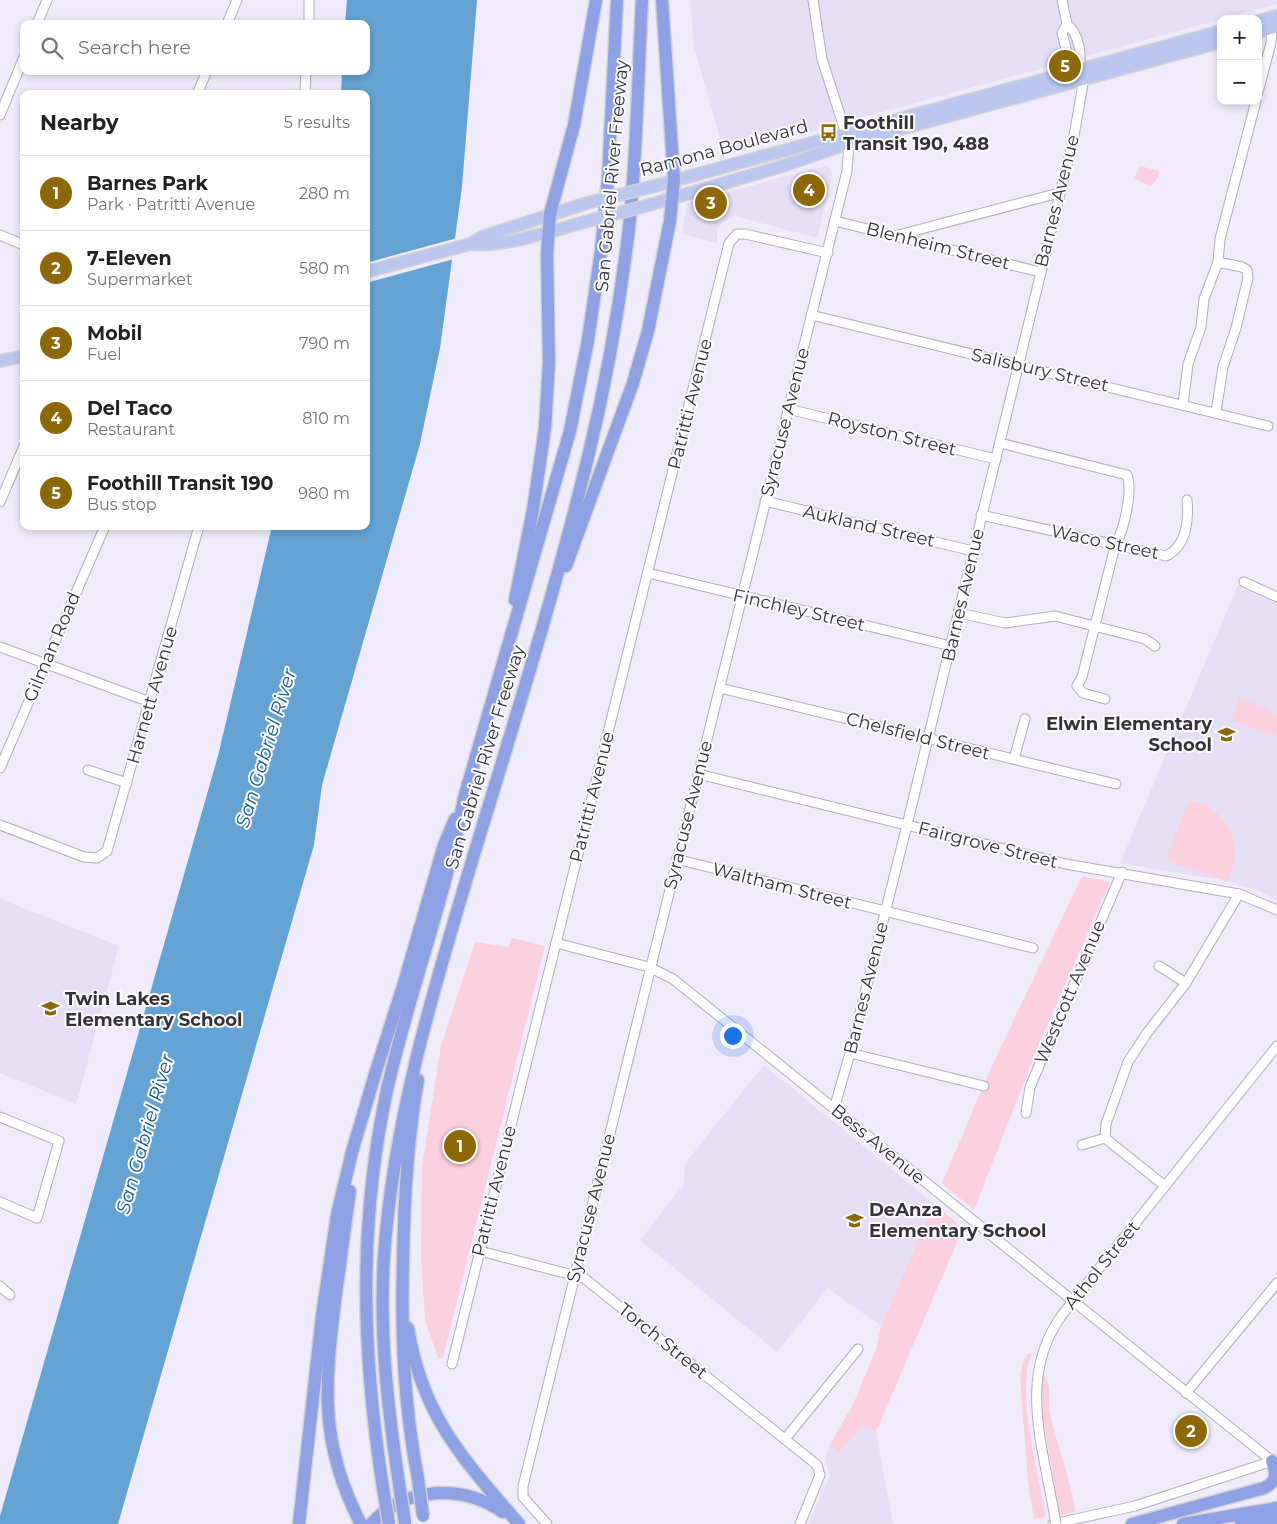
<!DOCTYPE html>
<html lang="en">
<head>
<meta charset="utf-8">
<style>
  :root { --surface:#fff; --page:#f2f2f2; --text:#202124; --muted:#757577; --line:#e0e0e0; --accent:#8c6809 }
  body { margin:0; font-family:Montserrat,sans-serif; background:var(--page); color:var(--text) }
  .controls { position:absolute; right:15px; top:15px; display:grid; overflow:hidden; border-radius:10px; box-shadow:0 2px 8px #0003 }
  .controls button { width:45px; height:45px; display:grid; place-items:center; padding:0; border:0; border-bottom:1px solid var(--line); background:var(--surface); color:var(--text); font:25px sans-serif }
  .you { position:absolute; left:732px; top:1035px; width:18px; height:18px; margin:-12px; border:4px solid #fff; border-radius:50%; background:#1a73e8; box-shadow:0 0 0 8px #1a73e833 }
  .badge { display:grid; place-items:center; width:32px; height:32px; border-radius:50%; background:var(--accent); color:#fff; font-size:16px; font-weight:700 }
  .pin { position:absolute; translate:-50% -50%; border:2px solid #fff; box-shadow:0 1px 5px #0006 }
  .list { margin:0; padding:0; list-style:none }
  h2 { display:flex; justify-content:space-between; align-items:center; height:65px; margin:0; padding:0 20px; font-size:21px }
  h2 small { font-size:16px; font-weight:400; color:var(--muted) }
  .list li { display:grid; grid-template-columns:32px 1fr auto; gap:15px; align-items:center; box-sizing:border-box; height:75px; padding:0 20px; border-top:1px solid var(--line) }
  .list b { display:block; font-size:19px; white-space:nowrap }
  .list p { margin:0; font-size:16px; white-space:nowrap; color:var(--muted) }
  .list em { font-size:16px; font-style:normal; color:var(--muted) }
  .icon { flex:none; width:28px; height:28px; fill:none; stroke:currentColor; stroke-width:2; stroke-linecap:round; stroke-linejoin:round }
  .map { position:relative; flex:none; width:1277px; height:1524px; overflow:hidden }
  .search { position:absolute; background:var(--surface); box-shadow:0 2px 8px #0003; left:20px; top:20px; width:350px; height:55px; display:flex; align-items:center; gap:12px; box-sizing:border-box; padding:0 18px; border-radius:10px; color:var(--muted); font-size:19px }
  .panel { position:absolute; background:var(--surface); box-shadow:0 2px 8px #0003; left:20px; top:90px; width:350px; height:440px; border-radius:10px }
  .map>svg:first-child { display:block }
</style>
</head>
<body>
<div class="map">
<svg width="1277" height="1524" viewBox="0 0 1277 1524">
  <rect width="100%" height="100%" fill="#f0ebfa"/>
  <g fill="#e5def4">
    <polygon points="690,0 1277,0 1277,4 725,155 694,47"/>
    <polygon points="824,166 831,169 832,175 817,238 735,216 723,222 717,230 717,243 682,234 687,203"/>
    <polygon points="1238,585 1242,589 1277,604 1277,900 1254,889 1227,881 1120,863"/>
    <polygon points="0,899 119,946 76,1104 0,1073"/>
    <polygon points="764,1065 934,1204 881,1326 828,1288 777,1352 640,1240 684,1184 685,1163"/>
    <polygon points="862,1425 876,1432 893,1524 808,1524 830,1476 825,1459 830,1445 839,1453"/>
  </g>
  <g fill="#fbd0de">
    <polygon points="1140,166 1159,171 1159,177 1150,186 1134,178"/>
    <polygon points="1240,698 1277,714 1277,731 1274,737 1231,720"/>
    <path d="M1189,801C1217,804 1238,830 1235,859C1234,866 1230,874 1227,881L1169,862L1167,856Z"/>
    <polygon points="1082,876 1110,882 1037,1049 974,1210 942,1183 991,1068"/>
    <polygon points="512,938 545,946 443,1358 438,1358 425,1320 421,1255 422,1166 441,1046 475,942 508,947"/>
    <polygon points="934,1204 963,1228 876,1432 862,1426 839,1453 830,1445 854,1402 876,1350 881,1326"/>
    <path d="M1029,1353H1032C1015,1391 1039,1475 1046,1517L1034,1519L1028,1482L1020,1377L1023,1362Z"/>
    <path d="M1044,1376C1052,1383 1048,1403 1050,1413C1057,1446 1071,1479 1075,1512L1060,1515L1040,1403L1041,1377Z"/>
  </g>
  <polygon fill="#64a3d3" points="347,0 477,0 462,187 440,348 420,444 322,785 314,845 118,1524 0,1524 0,1516 218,756 272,526 366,526 366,94 341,94 342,71 366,71 366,24 345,24"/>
  <polygon fill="#f0ebfa" points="457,238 454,259 366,283 366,263"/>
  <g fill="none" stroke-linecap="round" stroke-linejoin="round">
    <defs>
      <g id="minor">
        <polyline points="309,0 309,24"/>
        <polyline points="37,24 47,0"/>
        <polyline points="227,24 237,0"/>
        <path d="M1067,24C1079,34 1082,54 1079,68"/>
        <polyline points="1258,92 1271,43 1272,29"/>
        <polyline points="197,94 207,71"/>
        <polyline points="305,94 306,71"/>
        <polyline points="0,115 24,57"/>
        <polyline points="835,221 1040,272"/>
        <polyline points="0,235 24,245"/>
        <polyline points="898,235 1059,193"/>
        <polyline points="811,315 1268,426"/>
        <polyline points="1183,404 1188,364 1201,327 1204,299 1218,262 1220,239 1256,101"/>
        <polyline points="788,409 996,459"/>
        <polyline points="1216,412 1223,367 1236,328 1248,278 1247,270 1242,267 1218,262"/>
        <path d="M1000,443L1127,475C1133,492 1124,530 1115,546L1082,677L1077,686L1083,693L1105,699"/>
        <polyline points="765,501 973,551"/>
        <polyline points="0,502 24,446"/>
        <path d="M981,515L1166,556C1186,546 1189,521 1187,500"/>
        <polyline points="648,573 951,646"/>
        <polyline points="1244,582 1277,597"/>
        <polyline points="959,613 1005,623 1055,616 1145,639 1155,646"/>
        <polyline points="0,647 150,702"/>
        <polyline points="720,688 1116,784"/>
        <polyline points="1014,759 1025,719"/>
        <polyline points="0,768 105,526"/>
        <polyline points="88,770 127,783"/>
        <polyline points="698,774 1066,864 1239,894 1277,910"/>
        <polyline points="0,825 84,857 97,858 107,851 199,526"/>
        <polyline points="676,859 1033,948"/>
        <polyline points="556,943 649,967 673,979 1272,1461"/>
        <polyline points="1159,966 1186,983"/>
        <polyline points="850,1053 984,1086"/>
        <polyline points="834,1109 850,1053 907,825 1074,136 1084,78 1079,68 1069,60 1062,33 1067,24 1062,0"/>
        <polyline points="1026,1113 1030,1087 1122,872"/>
        <polyline points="0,1117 59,1141 37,1218 0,1202"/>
        <polyline points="1105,1138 1165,1186"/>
        <polyline points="1082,1145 1105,1138 1106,1124 1128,1062 1147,1033 1186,983 1239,894"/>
        <polyline points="480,1251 584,1278 817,1465 820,1475 800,1524"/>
        <polyline points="0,1286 10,1295"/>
        <polyline points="452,1364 729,243 737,234 745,234 828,253"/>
        <polyline points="1186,1393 1277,1283"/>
        <polyline points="785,1439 858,1349"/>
        <path d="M1053,1507C1041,1440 1019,1374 1062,1315L1277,1046"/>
        <polyline points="547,1524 523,1497 523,1486 847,171 849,143 822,59 813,0"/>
        <polyline points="1053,1524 1135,1506 1276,1460"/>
      </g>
      <g id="major">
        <polyline points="1258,21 1277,16"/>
        <polyline points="1258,32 1277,27"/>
        <polyline points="651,187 1221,31"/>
        <polyline points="649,205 786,165 849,143 1221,42"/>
        <path d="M470,244C509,247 557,229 596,219"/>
        <polyline points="366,272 470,244 482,237 587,203"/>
        <polyline points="0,361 24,356"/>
      </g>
      <g id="highway">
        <polyline points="566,566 633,383 648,331 670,221 674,180 662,0"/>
        <polyline points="515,600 533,510 545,428 549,362 547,254 550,214 574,125 596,0"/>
        <path d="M350,1191C345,1225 341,1259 336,1293C325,1382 318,1442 361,1524"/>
        <path d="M408,1328C422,1416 463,1459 519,1524"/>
        <path d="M418,1479C404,1404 401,1338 403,1262C404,1201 407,1141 418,1080"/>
        <path d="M399,1484C388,1409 379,1334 384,1257C393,1124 431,998 469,871C511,732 555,594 589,453C607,379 620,304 629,228C637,153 638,76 642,0"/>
        <path d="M383,1488C362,1352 358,1226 387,1090C409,992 446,897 464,798L570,431L588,340L601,251L608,179L617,0"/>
        <polyline points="299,1524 322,1316 337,1215 352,1152 376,1071 404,983 444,845 455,819"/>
        <path d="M371,1524C406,1486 462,1484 503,1512"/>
        <path d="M1132,1524L1264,1488C1277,1482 1277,1474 1272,1461"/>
        <polyline points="1183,1524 1277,1508"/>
        <polyline points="1241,1524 1277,1518"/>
      </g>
    </defs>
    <use href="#minor" stroke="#b1adbb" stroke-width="11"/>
    <use href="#major" stroke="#d2d2d3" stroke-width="14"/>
    <use href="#highway" stroke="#d2d2d3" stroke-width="15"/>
    <use href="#minor" stroke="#fff" stroke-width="9"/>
    <use href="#major" stroke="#bbc7ef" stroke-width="11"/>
    <use href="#highway" stroke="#8ea1e4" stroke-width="12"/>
    <defs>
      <polyline id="minor-bridge" points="1053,1507 1056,1524"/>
      <g id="major-bridge">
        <polyline points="587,203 651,187"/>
        <polyline points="596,219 649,205"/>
      </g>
      <g id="highway-bridge">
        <polyline points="418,1479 423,1516"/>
        <polyline points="399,1484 405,1523"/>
        <polyline points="383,1488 389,1524"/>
      </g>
    </defs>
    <use href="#minor-bridge" stroke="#b1adbb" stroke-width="11" stroke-linecap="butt"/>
    <use href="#major-bridge" stroke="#d2d2d3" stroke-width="14" stroke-linecap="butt"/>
    <use href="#highway-bridge" stroke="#d2d2d3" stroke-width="15" stroke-linecap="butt"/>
    <use href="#minor-bridge" stroke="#fff" stroke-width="9"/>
    <use href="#major-bridge" stroke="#bbc7ef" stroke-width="11"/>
    <use href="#highway-bridge" stroke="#8ea1e4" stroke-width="12"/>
  </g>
  <defs>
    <symbol id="bus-bare" viewBox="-9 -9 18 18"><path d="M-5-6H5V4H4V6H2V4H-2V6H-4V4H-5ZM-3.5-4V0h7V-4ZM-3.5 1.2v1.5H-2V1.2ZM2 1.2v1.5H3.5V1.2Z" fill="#8c6809" stroke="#fcfbfe" stroke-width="2.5" paint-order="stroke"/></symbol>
    <symbol id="school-bare" viewBox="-9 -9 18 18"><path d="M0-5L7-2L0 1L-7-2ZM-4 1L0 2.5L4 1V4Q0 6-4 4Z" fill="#8c6809" stroke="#fcfbfe" stroke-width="2.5" paint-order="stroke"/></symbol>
  </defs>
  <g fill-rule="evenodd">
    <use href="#bus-bare" x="816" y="120" width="25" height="25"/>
    <use href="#school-bare" x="1214" y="722" width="25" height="25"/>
    <use href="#school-bare" x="38" y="996" width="25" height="25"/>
    <use href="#school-bare" x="842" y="1208" width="25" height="25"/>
  </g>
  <g text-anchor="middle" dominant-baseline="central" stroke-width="4" stroke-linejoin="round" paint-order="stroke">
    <g font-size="18" font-weight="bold" fill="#333237" stroke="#fcfbfe" text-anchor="start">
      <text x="843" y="123">Foothill<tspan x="843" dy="21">Transit 190, 488</tspan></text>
      <text x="1212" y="724" text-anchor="end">Elwin Elementary<tspan x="1212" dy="21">School</tspan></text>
      <text x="65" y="999">Twin Lakes<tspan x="65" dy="21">Elementary School</tspan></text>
      <text x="869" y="1210">DeAnza<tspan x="869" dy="21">Elementary School</tspan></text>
    </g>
    <g font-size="18" fill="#333237" stroke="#fcfbfe">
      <text transform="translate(724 148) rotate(-15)">Ramona Boulevard</text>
      <text transform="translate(612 176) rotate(-85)">San Gabriel River Freeway</text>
      <text transform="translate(1057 201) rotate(-76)">Barnes Avenue</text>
      <text transform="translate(938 246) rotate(14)">Blenheim Street</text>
      <text transform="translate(1040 370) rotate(13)">Salisbury Street</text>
      <text transform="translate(690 404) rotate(-76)">Patritti Avenue</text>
      <text transform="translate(785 422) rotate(-76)">Syracuse Avenue</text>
      <text transform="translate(892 434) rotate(14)">Royston Street</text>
      <text transform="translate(869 526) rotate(13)">Aukland Street</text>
      <text transform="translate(1105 542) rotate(12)">Waco Street</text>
      <text transform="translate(963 595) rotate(-77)">Barnes Avenue</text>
      <text transform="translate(799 610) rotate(13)">Finchley Street</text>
      <text transform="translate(52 647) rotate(-67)">Gilman Road</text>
      <text transform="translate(152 695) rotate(-74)">Harnett Avenue</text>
      <text transform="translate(918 736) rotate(14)">Chelsfield Street</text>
      <text transform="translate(485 757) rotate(-73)">San Gabriel River Freeway</text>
      <text transform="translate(592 797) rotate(-76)">Patritti Avenue</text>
      <text transform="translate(688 815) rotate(-76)">Syracuse Avenue</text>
      <text transform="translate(988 845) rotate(14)">Fairgrove Street</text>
      <text transform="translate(782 886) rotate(14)">Waltham Street</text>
      <text transform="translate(866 988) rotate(-76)">Barnes Avenue</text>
      <text transform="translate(1070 992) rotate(-67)">Westcott Avenue</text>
      <text transform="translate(878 1144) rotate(39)">Bess Avenue</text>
      <text transform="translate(494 1191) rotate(-76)">Patritti Avenue</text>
      <text transform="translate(591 1208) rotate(-76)">Syracuse Avenue</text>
      <text transform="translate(1102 1265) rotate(-51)">Athol Street</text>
      <text transform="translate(663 1341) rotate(39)">Torch Street</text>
    </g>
    <g font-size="19" font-style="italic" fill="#145d8b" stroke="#fcfbfe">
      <text transform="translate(266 748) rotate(-73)">San Gabriel River</text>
      <text transform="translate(145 1134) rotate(-74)">San Gabriel River</text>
    </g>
  </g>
</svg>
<div class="controls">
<button>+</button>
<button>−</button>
</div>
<div class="you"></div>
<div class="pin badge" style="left:460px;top:1146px">1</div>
<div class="pin badge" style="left:1191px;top:1431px">2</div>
<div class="pin badge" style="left:711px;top:203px">3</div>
<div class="pin badge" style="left:809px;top:190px">4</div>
<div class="pin badge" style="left:1065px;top:66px">5</div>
<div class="search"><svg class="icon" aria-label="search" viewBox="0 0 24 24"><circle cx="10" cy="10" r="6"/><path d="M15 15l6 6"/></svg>Search here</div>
<section class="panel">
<h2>Nearby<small>5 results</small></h2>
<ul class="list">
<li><span class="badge">1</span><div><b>Barnes Park</b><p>Park · Patritti Avenue</p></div><em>280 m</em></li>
<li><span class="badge">2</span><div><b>7-Eleven</b><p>Supermarket</p></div><em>580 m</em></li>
<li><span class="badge">3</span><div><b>Mobil</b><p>Fuel</p></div><em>790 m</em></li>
<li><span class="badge">4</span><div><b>Del Taco</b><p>Restaurant</p></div><em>810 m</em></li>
<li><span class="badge">5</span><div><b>Foothill Transit 190</b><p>Bus stop</p></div><em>980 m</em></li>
</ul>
</section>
</div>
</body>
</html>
